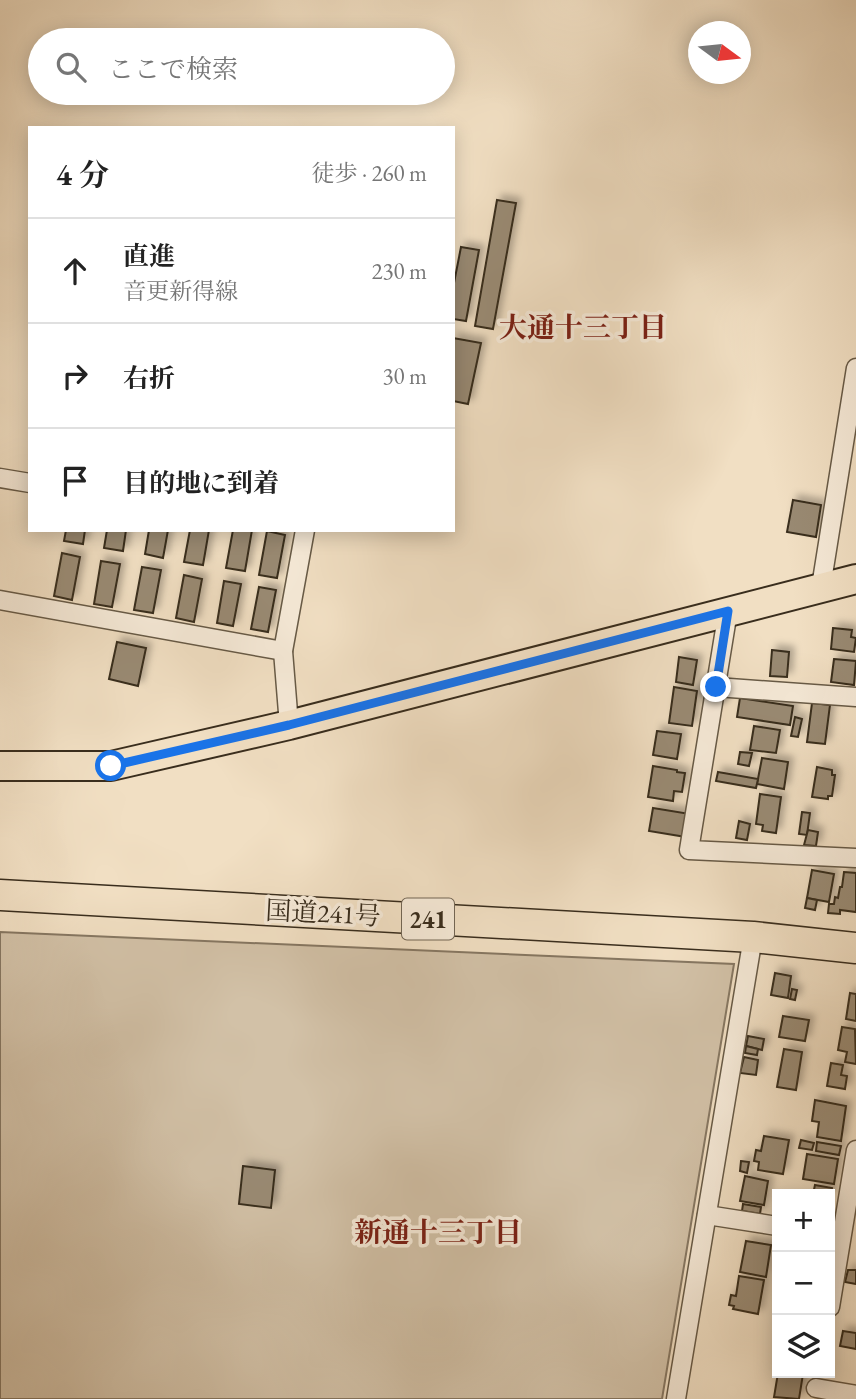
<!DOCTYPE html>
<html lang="ja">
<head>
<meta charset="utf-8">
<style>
  :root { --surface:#fff; --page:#f2f2f2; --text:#222; --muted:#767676; --line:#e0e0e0 }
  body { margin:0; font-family:"EB Garamond","Noto Serif JP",serif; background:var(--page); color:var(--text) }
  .controls { position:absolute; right:21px; bottom:21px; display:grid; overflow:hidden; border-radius:0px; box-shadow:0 4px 18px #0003 }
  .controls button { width:63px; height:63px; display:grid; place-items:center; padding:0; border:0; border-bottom:2px solid var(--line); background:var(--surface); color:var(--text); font:35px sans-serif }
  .compass { position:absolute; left:688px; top:21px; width:63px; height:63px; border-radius:50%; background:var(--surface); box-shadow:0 4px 18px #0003; rotate:105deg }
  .stop { position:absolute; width:21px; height:21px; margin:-16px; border:5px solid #1a73e8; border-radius:50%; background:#fff }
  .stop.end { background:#1a73e8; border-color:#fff; box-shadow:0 2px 7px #0008 }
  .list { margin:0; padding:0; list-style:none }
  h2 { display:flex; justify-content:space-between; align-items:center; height:91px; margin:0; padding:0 28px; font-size:30px }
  h2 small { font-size:23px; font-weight:400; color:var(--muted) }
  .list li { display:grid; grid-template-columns:46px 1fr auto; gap:21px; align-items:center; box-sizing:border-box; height:105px; padding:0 28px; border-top:2px solid var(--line) }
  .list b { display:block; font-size:26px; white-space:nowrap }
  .list p { margin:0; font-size:23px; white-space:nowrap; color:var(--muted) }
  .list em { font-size:23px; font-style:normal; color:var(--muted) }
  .icon { flex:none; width:38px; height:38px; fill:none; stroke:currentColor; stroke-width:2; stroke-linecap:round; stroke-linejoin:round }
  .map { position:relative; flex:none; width:856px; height:1399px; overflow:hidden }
  .search { position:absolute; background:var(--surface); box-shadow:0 4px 18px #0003; left:28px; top:28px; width:427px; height:77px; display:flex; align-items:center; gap:18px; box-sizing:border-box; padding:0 24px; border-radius:38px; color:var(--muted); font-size:26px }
  .panel { position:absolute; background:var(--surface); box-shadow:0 4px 18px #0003; left:28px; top:126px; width:427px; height:406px; border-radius:0px }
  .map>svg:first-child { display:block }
</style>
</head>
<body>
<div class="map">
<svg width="856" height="1399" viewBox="0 0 856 1399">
  <defs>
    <filter id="shadow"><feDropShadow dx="5" dy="-5" stdDeviation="3.5" flood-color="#0004"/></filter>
  </defs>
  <rect width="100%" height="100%" fill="#f1dfc3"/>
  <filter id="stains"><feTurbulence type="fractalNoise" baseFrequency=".00286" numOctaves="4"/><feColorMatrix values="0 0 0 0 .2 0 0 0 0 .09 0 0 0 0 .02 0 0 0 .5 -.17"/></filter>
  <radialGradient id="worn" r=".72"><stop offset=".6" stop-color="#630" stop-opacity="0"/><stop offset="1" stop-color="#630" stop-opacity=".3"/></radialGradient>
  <polygon fill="#d2c1a7" stroke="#867762" stroke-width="2" points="0,932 734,964 662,1399 0,1399"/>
  <g fill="#998a73" stroke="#392d1d" stroke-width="2" filter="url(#shadow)">
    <polygon points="497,200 516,203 493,329 475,326"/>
    <polygon points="461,247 479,250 466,321 453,319 453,288"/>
    <polygon points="453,338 481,343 468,404 453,401"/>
    <polygon points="793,500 821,505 816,537 787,532"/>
    <polygon points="66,530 85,530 83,544 64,541"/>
    <polygon points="107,530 126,530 123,551 104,548"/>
    <polygon points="149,530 168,530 163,558 145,554"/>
    <polygon points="190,530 209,530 203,565 184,562"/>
    <polygon points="233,530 252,530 245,571 226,568"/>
    <polygon points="267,531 285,535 277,578 259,575"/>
    <polygon points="62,553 80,557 72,600 54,596"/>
    <polygon points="101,561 120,564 112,607 94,604"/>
    <polygon points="142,567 161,570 153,613 134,610"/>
    <polygon points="184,575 202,579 194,622 176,618"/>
    <polygon points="224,581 241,584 233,626 217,623"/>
    <polygon points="259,587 276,590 268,632 251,629"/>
    <polygon points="833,628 852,630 851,637 856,638 854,652 831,649"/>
    <polygon points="117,642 146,648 138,686 109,679"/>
    <polygon points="772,650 789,652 787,677 770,676"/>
    <polygon points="679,657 697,660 693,685 676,682"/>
    <polygon points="834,659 856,661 854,685 831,682"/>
    <polygon points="674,687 697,691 692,726 669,723"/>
    <polygon points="740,698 793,706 790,725 737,717"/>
    <polygon points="812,703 830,705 825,744 807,742"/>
    <polygon points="795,717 802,719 798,737 791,736"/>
    <polygon points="754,726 780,730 776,753 750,750"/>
    <polygon points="657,731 681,734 677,759 653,755"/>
    <polygon points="740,752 752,753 749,766 738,764"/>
    <polygon points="762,758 788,762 784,789 757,784"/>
    <polygon points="653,766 677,770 677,772 685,773 682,792 674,791 673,801 648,797"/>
    <polygon points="817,767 832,770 832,775 835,775 832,796 828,796 828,799 812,797"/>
    <polygon points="718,772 758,779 756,788 716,781"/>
    <polygon points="760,794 781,797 776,833 762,831 763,825 756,824"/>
    <polygon points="653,808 690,814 686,837 649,831"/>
    <polygon points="802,812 810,813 807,835 799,834"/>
    <polygon points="739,821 750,824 747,840 736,838"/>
    <polygon points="808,830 818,832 816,846 804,845"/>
    <polygon points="812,870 834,874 829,902 807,898"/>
    <polygon points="844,872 856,873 856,912 840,910 840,914 828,913 829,904 834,904 835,897 838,898 840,887 842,887"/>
    <polygon points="807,898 817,900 815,910 805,908"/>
    <polygon points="775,973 791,976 788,998 771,995"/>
    <polygon points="792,989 797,990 795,1000 790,999"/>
    <polygon points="850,993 856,994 856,1021 846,1019"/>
    <polygon points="783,1016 809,1020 805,1041 779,1037"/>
    <polygon points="842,1027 855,1029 856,1064 845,1062 847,1052 838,1050"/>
    <polygon points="748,1036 764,1039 762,1050 746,1046"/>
    <polygon points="746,1046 758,1049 757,1055 745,1053"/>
    <polygon points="784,1049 802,1052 796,1090 777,1087"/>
    <polygon points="744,1057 758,1060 756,1075 740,1073"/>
    <polygon points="831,1063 843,1065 841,1075 847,1076 845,1089 827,1086"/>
    <polygon points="815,1100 846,1106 841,1141 817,1137 819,1122 812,1121"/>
    <polygon points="764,1136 789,1140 783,1174 758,1170 759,1162 754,1161 756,1150 761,1151"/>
    <polygon points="801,1140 814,1143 812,1150 799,1148"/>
    <polygon points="817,1142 841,1146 839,1155 816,1151"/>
    <polygon points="807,1154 838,1159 834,1184 803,1179"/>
    <polygon points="741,1161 749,1162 747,1173 740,1171"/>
    <polygon points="243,1166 275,1170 271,1208 239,1204"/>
    <polygon points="745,1176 768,1181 764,1205 740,1201"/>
    <polygon points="815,1185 832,1188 830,1200 830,1194 813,1194"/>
    <polygon points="743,1204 761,1207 760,1214 742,1211"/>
    <polygon points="746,1241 771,1245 766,1277 740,1272"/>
    <polygon points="848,1270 856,1270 856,1284 845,1282"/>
    <polygon points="739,1276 764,1280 758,1314 733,1309 734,1306 729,1305 731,1295 736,1296"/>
    <polygon points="843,1331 856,1333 856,1349 840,1346"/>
    <polygon points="778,1373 803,1374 799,1399 774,1397"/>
  </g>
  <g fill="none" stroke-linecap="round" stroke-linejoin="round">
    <defs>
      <g id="minor">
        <polyline points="0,478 30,483"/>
        <polyline points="821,587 856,368"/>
        <polyline points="0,600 283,651"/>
        <polyline points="728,611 689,850 856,858"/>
        <polyline points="716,687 856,697"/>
        <polyline points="289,725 283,651 305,530"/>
        <polyline points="707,1215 777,1226"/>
        <polyline points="830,1307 856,1150"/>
        <polyline points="816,1388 856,1395"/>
        <polyline points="676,1399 753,937"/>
      </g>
      <polyline id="primary" points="0,766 111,766 289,725 856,579"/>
      <polyline id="trunk" points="0,895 753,937 856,948"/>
    </defs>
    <use href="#minor" stroke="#675a46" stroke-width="21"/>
    <use href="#primary" stroke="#392d1d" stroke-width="32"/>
    <use href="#trunk" stroke="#392d1d" stroke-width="33"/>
    <use href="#minor" stroke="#f6ead8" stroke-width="18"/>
    <use href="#primary" stroke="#f1dfc3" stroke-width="28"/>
    <use href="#trunk" stroke="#f1dfc3" stroke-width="30"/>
  </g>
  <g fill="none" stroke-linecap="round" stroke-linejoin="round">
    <polyline stroke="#1a73e8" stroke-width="9" points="111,766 289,725 728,611 716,687"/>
  </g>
  <g text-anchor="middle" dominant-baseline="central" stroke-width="7" stroke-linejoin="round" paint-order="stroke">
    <rect fill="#f6ead8" stroke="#726655" stroke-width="2" x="402" y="898.5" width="52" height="41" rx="5"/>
    <g font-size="24" font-weight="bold" fill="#392d1d">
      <text x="428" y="919">241</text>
    </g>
    <g font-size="26" fill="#392d1d" stroke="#f6ead8">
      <text transform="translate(323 913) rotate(3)">国道241号</text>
    </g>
    <g font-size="28" font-weight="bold" fill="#7a1f14" stroke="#f6ead8">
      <text x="583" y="327">大通十三丁目</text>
      <text x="438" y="1232">新通十三丁目</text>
    </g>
  </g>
  <rect width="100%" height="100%" filter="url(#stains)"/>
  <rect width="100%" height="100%" fill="url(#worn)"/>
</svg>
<div class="controls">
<button>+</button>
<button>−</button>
<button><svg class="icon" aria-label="layers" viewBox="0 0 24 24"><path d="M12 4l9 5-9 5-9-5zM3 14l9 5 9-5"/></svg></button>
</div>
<svg class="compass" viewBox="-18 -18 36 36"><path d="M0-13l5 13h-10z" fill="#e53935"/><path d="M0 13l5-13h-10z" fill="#767676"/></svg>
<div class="stop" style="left:111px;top:766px"></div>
<div class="stop end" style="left:716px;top:687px"></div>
<div class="search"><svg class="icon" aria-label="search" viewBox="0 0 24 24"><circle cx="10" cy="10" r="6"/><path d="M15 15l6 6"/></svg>ここで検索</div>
<section class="panel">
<h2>4 分<small>徒歩 · 260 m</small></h2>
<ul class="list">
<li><svg class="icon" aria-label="ahead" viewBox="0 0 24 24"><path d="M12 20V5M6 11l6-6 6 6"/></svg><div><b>直進</b><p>音更新得線</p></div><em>230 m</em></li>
<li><svg class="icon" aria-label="right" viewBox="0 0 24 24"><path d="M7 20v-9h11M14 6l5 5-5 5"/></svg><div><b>右折</b></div><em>30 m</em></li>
<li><svg class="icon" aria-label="arrive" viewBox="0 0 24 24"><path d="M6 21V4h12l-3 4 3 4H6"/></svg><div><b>目的地に到着</b></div></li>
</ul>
</section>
</div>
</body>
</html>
